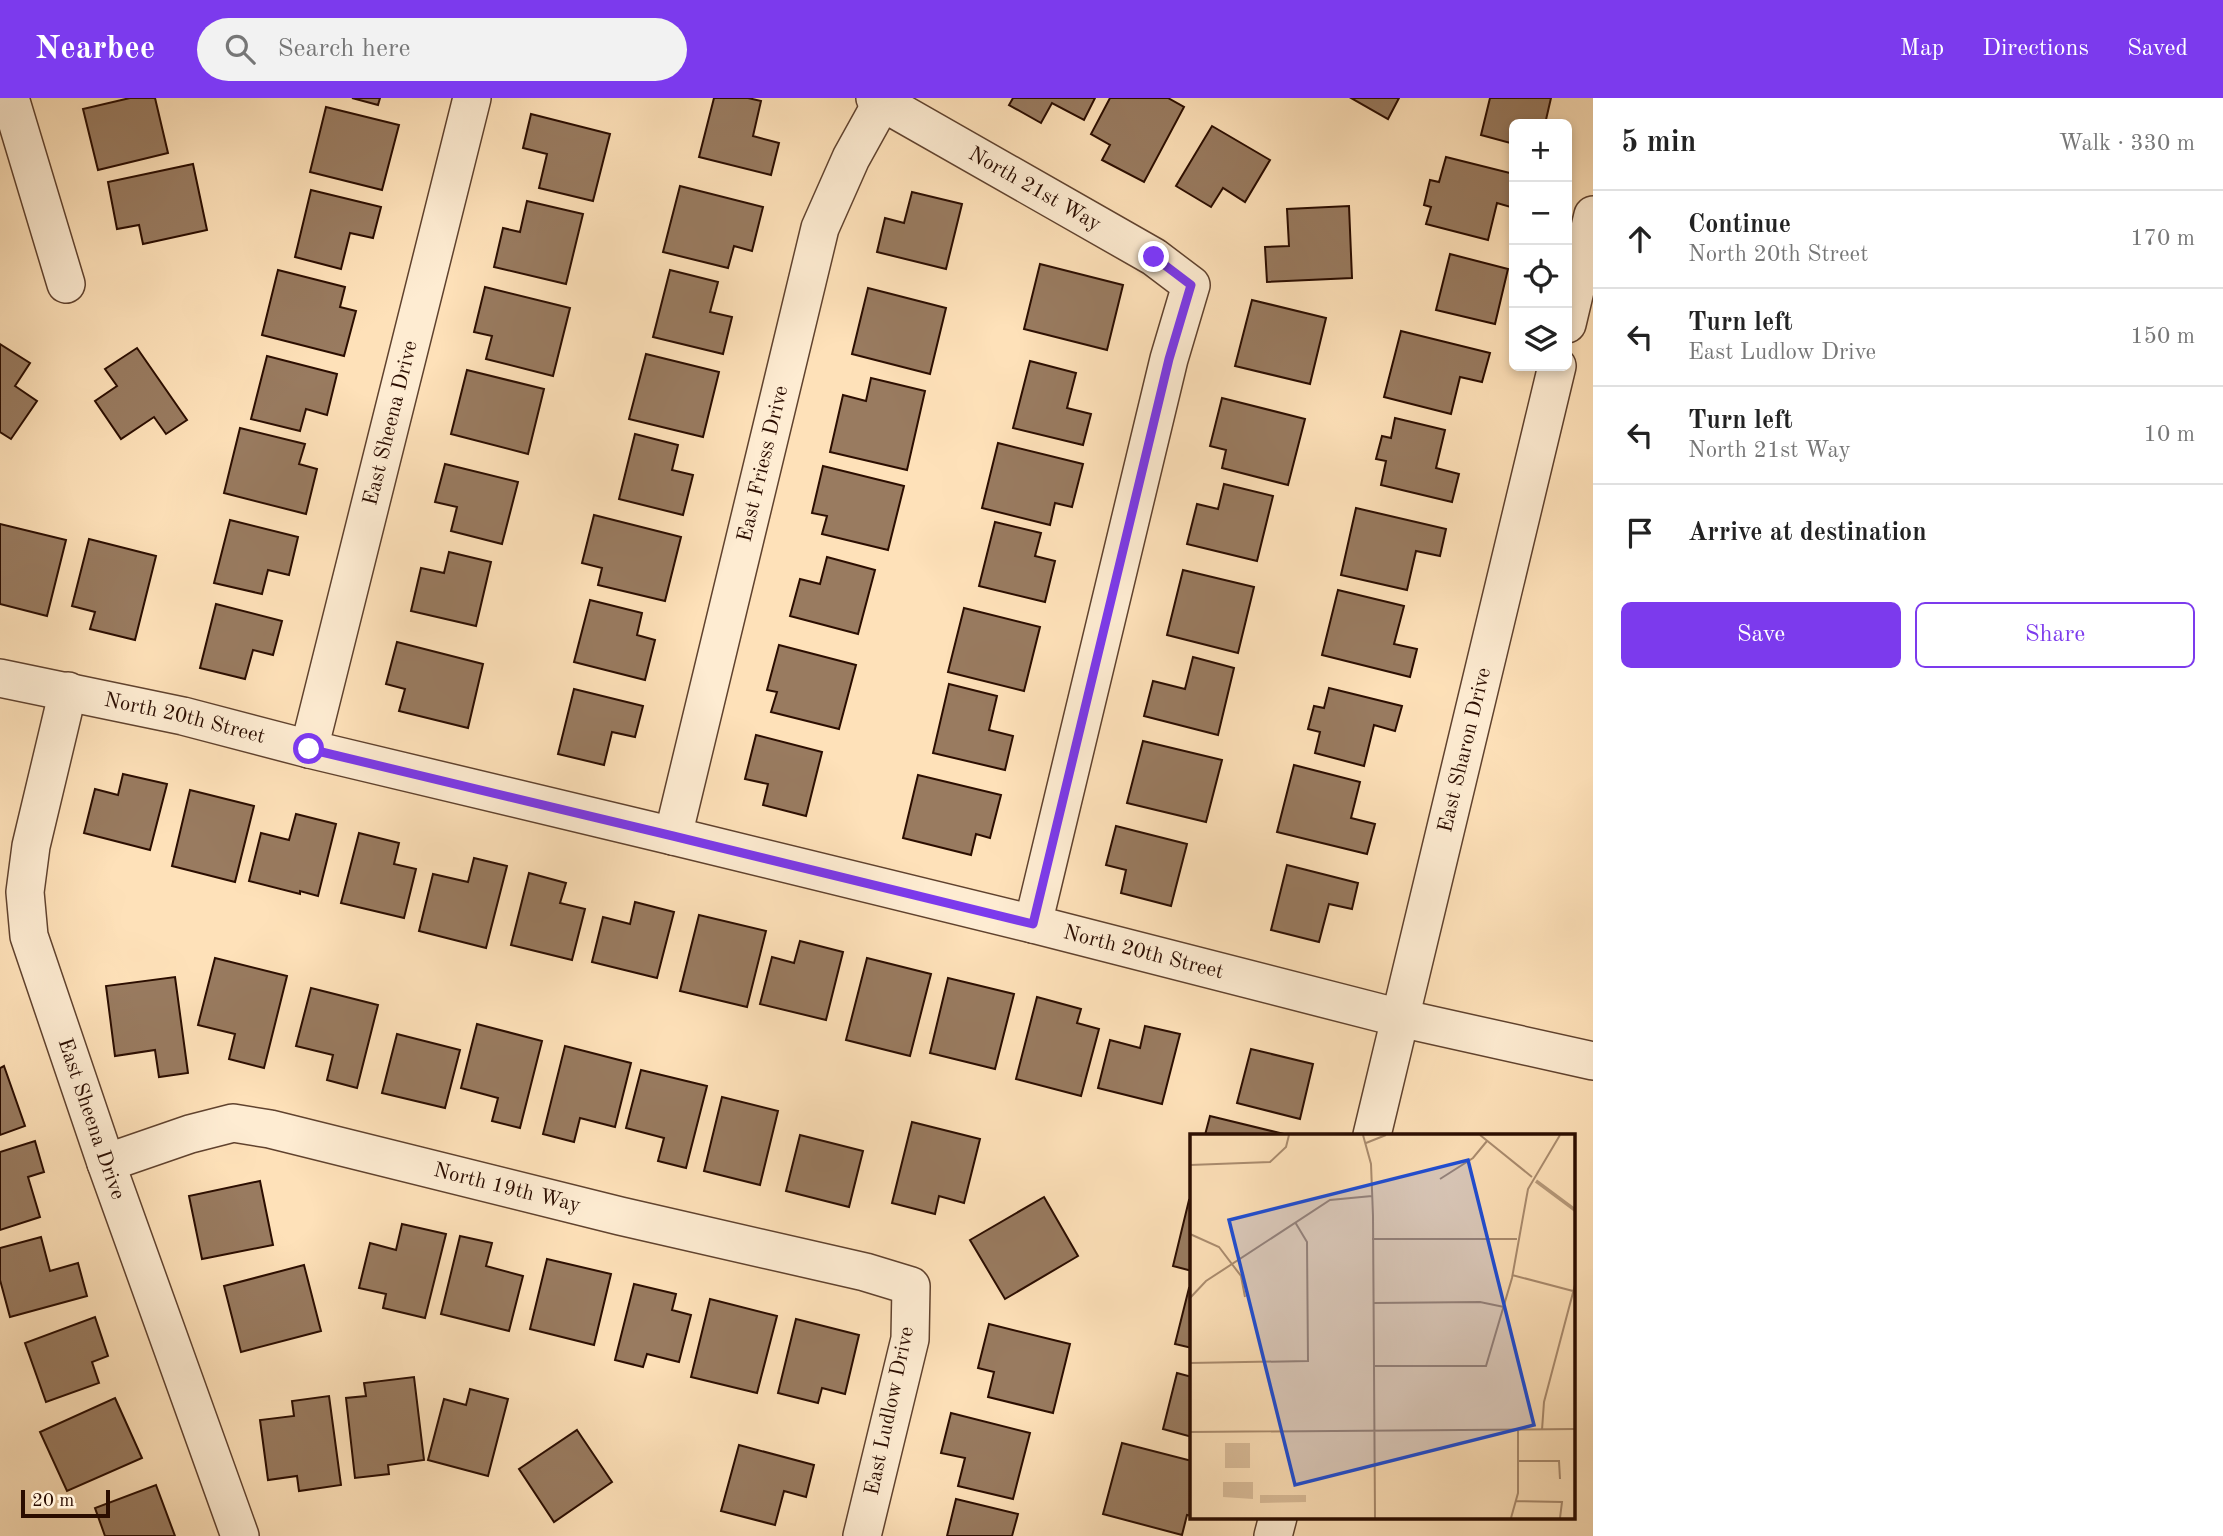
<!DOCTYPE html>
<html lang="en">
<head>
<meta charset="utf-8">
<style>
  :root { --surface:#fff; --page:#f2f2f2; --text:#222; --muted:#767676; --line:#e0e0e0; --accent:#7c3aed }
  body { margin:0; font-family:"Old Standard TT",serif; background:var(--page); color:var(--text) }
  .controls { position:absolute; right:21px; top:21px; display:grid; overflow:hidden; border-radius:10px; box-shadow:0 4px 10px #0003 }
  .controls button { width:63px; height:63px; display:grid; place-items:center; padding:0; border:0; border-bottom:2px solid var(--line); background:var(--surface); color:var(--text); font:35px sans-serif }
  .scale { position:absolute; left:21px; bottom:18px; width:89px; box-sizing:border-box; padding-left:7px; border:4px solid #2b0d00; border-top:0; font-size:19px; line-height:24px; white-space:nowrap; color:#2b0d00; -webkit-text-stroke:5px #feecd2; paint-order:stroke }
  .stop { position:absolute; width:21px; height:21px; margin:-16px; border:5px solid #7c3aed; border-radius:50%; background:#fff }
  .stop.end { background:#7c3aed; border-color:#fff; box-shadow:0 2px 7px #0008 }
  .list { margin:0; padding:0; list-style:none }
  h2 { display:flex; justify-content:space-between; align-items:center; height:91px; margin:0; padding:0 28px; font-size:30px }
  h2 small { font-size:23px; font-weight:400; color:var(--muted) }
  .list li { display:grid; grid-template-columns:46px 1fr auto; gap:21px; align-items:center; box-sizing:border-box; height:98px; padding:0 28px; border-top:2px solid var(--line) }
  .list b { display:block; font-size:26px; white-space:nowrap }
  .list p { margin:0; font-size:23px; white-space:nowrap; color:var(--muted) }
  .list em { font-size:23px; font-style:normal; color:var(--muted) }
  .actions { display:flex; gap:14px; padding:21px 28px }
  .actions a { flex:1; padding:16px 0; border:2px solid var(--accent); border-radius:10px; text-align:center; font-size:24px; color:var(--accent) }
  .actions .main { background:var(--accent); color:#fff }
  .icon { flex:none; width:38px; height:38px; fill:none; stroke:currentColor; stroke-width:2; stroke-linecap:round; stroke-linejoin:round }
  .map { position:relative; flex:none; width:1593px; height:1438px; overflow:hidden }
  header { display:flex; align-items:center; gap:42px; box-sizing:border-box; height:98px; padding:0 35px; background:var(--accent); color:#fff }
  header strong { font-size:33px }
  nav { display:flex; gap:38px; margin-inline-start:auto; font-size:24px }
  .search { width:490px; height:63px; background:var(--page); display:flex; align-items:center; gap:18px; box-sizing:border-box; padding:0 24px; border-radius:38px; color:var(--muted); font-size:26px }
  main { display:flex }
  aside { flex:1; background:var(--surface) }
  .map>svg:first-child { display:block }
</style>
</head>
<body>
<header>
<strong>Nearbee</strong>
<div class="search"><svg class="icon" aria-label="search" viewBox="0 0 24 24"><circle cx="10" cy="10" r="6"/><path d="M15 15l6 6"/></svg>Search here</div>
<nav><a>Map</a><a>Directions</a><a>Saved</a></nav>
</header>
<main>
<div class="map">
<svg width="1593" height="1438" viewBox="0 0 1593 1438">
  <rect width="100%" height="100%" fill="#fee1b9"/>
  <filter id="stains"><feTurbulence type="fractalNoise" baseFrequency=".00286" numOctaves="4"/><feColorMatrix values="0 0 0 0 .2 0 0 0 0 .09 0 0 0 0 .02 0 0 0 .5 -.17"/></filter>
  <radialGradient id="worn" r=".72"><stop offset=".6" stop-color="#630" stop-opacity="0"/><stop offset="1" stop-color="#630" stop-opacity=".3"/></radialGradient>
  <g fill="#997b60" stroke="#2b0d00" stroke-width="2">
    <polygon points="130,0 155,0 168,55 98,72 83,11"/>
    <polygon points="352,0 380,0 378,7"/>
    <polygon points="714,0 748,0 761,3 753,38 779,45 771,77 699,59"/>
    <polygon points="1013,0 1095,0 1084,22 1052,5 1041,25 1009,7"/>
    <polygon points="1110,0 1168,0 1184,9 1144,84 1102,62 1110,47 1091,36"/>
    <polygon points="1351,0 1399,0 1388,21"/>
    <polygon points="1490,0 1551,0 1545,26 1514,26 1514,46 1481,37"/>
    <polygon points="326,9 399,27 382,92 310,74"/>
    <polygon points="531,16 610,36 593,103 539,90 547,56 523,50"/>
    <polygon points="1212,28 1270,62 1245,104 1223,90 1211,109 1176,88"/>
    <polygon points="1446,59 1514,76 1514,110 1497,105 1488,142 1426,126 1431,109 1424,107 1430,82 1439,84"/>
    <polygon points="193,66 207,132 143,146 139,127 117,131 108,84"/>
    <polygon points="680,88 763,109 752,153 734,148 728,170 663,154"/>
    <polygon points="311,92 381,109 373,140 350,135 341,171 295,159"/>
    <polygon points="912,94 962,106 946,171 877,154 885,120 904,125"/>
    <polygon points="527,103 583,116 566,186 494,169 503,130 520,134"/>
    <polygon points="1349,108 1352,180 1267,184 1265,149 1289,148 1287,111"/>
    <polygon points="1450,156 1508,171 1495,226 1436,212"/>
    <polygon points="1040,166 1123,187 1107,252 1024,231"/>
    <polygon points="278,172 345,189 340,209 356,213 344,258 262,237"/>
    <polygon points="670,172 718,184 710,214 732,219 723,256 653,239"/>
    <polygon points="485,189 570,210 553,278 486,261 492,238 474,234"/>
    <polygon points="868,190 946,210 930,276 852,256"/>
    <polygon points="1252,202 1326,220 1310,286 1235,268"/>
    <polygon points="1401,233 1490,255 1482,284 1460,279 1451,316 1384,299"/>
    <polygon points="0,246 30,265 15,288 37,303 11,341 0,334"/>
    <polygon points="137,250 187,322 166,336 154,319 121,341 95,303 117,288 105,271"/>
    <polygon points="646,256 719,274 703,339 629,321"/>
    <polygon points="267,258 337,276 327,317 306,311 300,333 251,321"/>
    <polygon points="1030,263 1076,275 1067,310 1091,316 1083,347 1013,330"/>
    <polygon points="467,272 544,291 528,356 451,336"/>
    <polygon points="871,280 925,293 907,372 830,354 843,297 866,303"/>
    <polygon points="1222,300 1305,321 1288,387 1222,370 1226,352 1210,348"/>
    <polygon points="1395,320 1445,332 1436,370 1459,376 1452,404 1381,387 1386,363 1376,361 1382,338 1391,340"/>
    <polygon points="240,330 305,346 299,366 317,371 306,416 224,395"/>
    <polygon points="635,336 678,347 672,372 693,377 683,417 619,401"/>
    <polygon points="998,345 1083,366 1072,409 1055,405 1050,427 982,410"/>
    <polygon points="445,366 518,384 502,446 451,433 457,409 435,404"/>
    <polygon points="823,368 904,388 888,452 822,436 827,418 812,415"/>
    <polygon points="1224,386 1273,398 1257,463 1187,446 1197,406 1218,411"/>
    <polygon points="1356,410 1446,431 1440,458 1416,453 1407,492 1341,477"/>
    <polygon points="594,417 681,439 665,503 598,487 602,470 582,465"/>
    <polygon points="230,422 298,439 289,477 268,472 262,496 214,485"/>
    <polygon points="995,424 1041,435 1035,458 1055,463 1045,504 979,488"/>
    <polygon points="0,426 66,442 47,518 0,506"/>
    <polygon points="89,441 156,458 135,542 90,531 95,514 72,508"/>
    <polygon points="449,454 491,464 476,528 411,513 421,470 444,475"/>
    <polygon points="827,459 875,472 858,536 790,518 800,481 820,486"/>
    <polygon points="1183,472 1254,489 1238,555 1167,537"/>
    <polygon points="1338,492 1404,508 1394,546 1417,551 1410,579 1322,557"/>
    <polygon points="590,502 642,515 637,537 655,542 645,582 574,564"/>
    <polygon points="216,506 282,523 273,557 253,552 245,581 200,570"/>
    <polygon points="964,510 1040,529 1024,593 948,574"/>
    <polygon points="397,544 483,566 468,630 399,613 405,591 386,586"/>
    <polygon points="779,547 856,567 839,631 771,614 777,594 767,592"/>
    <polygon points="1193,559 1234,570 1218,637 1144,618 1153,583 1185,591"/>
    <polygon points="949,586 997,598 989,632 1013,638 1005,672 933,655"/>
    <polygon points="1329,590 1402,608 1395,633 1374,627 1364,668 1315,655 1320,634 1308,631 1314,608 1324,610"/>
    <polygon points="574,591 643,608 635,639 612,634 604,667 558,656"/>
    <polygon points="756,637 822,654 806,718 763,707 768,686 745,681"/>
    <polygon points="1143,643 1222,662 1206,724 1127,705"/>
    <polygon points="1294,667 1360,684 1351,720 1375,726 1367,756 1277,734"/>
    <polygon points="123,676 167,686 150,752 84,735 95,691 118,697"/>
    <polygon points="918,677 1001,697 990,740 976,736 971,757 903,740"/>
    <polygon points="190,692 254,708 235,784 172,768"/>
    <polygon points="296,716 336,726 318,798 300,793 300,796 249,783 261,735 289,742"/>
    <polygon points="1116,728 1187,746 1171,808 1121,795 1126,772 1106,767"/>
    <polygon points="359,735 399,745 394,766 416,771 404,820 341,805"/>
    <polygon points="474,760 507,768 486,850 419,833 433,776 468,784"/>
    <polygon points="1287,767 1358,785 1352,811 1329,806 1319,844 1271,832"/>
    <polygon points="529,775 566,785 560,805 585,811 572,862 511,847"/>
    <polygon points="635,804 674,814 657,880 592,864 603,819 630,826"/>
    <polygon points="699,817 766,833 747,909 680,893"/>
    <polygon points="800,843 843,854 826,922 760,906 772,859 794,865"/>
    <polygon points="215,860 287,878 264,970 229,961 235,936 198,927"/>
    <polygon points="867,860 931,876 910,958 846,942"/>
    <polygon points="175,879 188,975 159,979 155,952 115,958 106,888"/>
    <polygon points="948,880 1014,896 995,971 930,955"/>
    <polygon points="311,890 378,907 357,990 327,982 333,957 296,948"/>
    <polygon points="1037,899 1081,911 1077,925 1099,931 1081,998 1016,981"/>
    <polygon points="477,926 542,943 520,1030 492,1023 498,1000 461,990"/>
    <polygon points="1145,928 1180,936 1162,1006 1098,990 1110,942 1140,950"/>
    <polygon points="397,936 460,952 445,1010 382,995"/>
    <polygon points="565,948 631,965 615,1029 580,1020 574,1044 543,1036"/>
    <polygon points="1251,951 1313,966 1300,1021 1237,1005"/>
    <polygon points="4,968 25,1028 0,1037 0,970"/>
    <polygon points="641,972 707,988 686,1070 658,1063 664,1040 626,1030"/>
    <polygon points="722,999 778,1013 760,1087 704,1073"/>
    <polygon points="1210,1018 1288,1037 1205,1037"/>
    <polygon points="912,1024 980,1041 964,1105 939,1098 935,1116 892,1105"/>
    <polygon points="800,1037 863,1053 849,1109 786,1093"/>
    <polygon points="35,1043 44,1074 28,1079 40,1119 0,1132 0,1054"/>
    <polygon points="260,1083 273,1147 202,1161 189,1098"/>
    <polygon points="1044,1099 1078,1158 1005,1201 970,1142"/>
    <polygon points="1189,1102 1192,1103 1192,1173 1173,1168"/>
    <polygon points="402,1126 446,1136 425,1220 383,1210 386,1196 359,1190 370,1145 396,1152"/>
    <polygon points="460,1138 492,1145 486,1168 523,1178 509,1233 441,1216"/>
    <polygon points="41,1139 50,1173 78,1165 87,1198 10,1219 0,1182 0,1150"/>
    <polygon points="547,1161 611,1176 594,1247 530,1231"/>
    <polygon points="304,1167 321,1233 241,1254 224,1188"/>
    <polygon points="634,1186 676,1196 672,1212 691,1217 679,1264 647,1256 643,1269 615,1262"/>
    <polygon points="1189,1190 1192,1191 1192,1250 1175,1246"/>
    <polygon points="710,1201 777,1218 757,1295 691,1279"/>
    <polygon points="95,1219 108,1258 92,1264 99,1285 46,1304 25,1245"/>
    <polygon points="796,1221 859,1237 845,1296 822,1290 818,1305 778,1295"/>
    <polygon points="989,1226 1070,1246 1053,1315 988,1299 994,1274 978,1270"/>
    <polygon points="1177,1275 1192,1279 1192,1339 1163,1331"/>
    <polygon points="414,1279 424,1362 388,1367 389,1376 355,1380 346,1300 366,1298 364,1285"/>
    <polygon points="470,1291 508,1301 488,1378 428,1362 444,1301 466,1307"/>
    <polygon points="329,1298 341,1387 299,1393 297,1378 268,1382 260,1322 294,1318 292,1303"/>
    <polygon points="115,1300 142,1360 67,1393 40,1334"/>
    <polygon points="951,1315 1030,1335 1013,1401 958,1388 965,1360 941,1355"/>
    <polygon points="577,1332 612,1384 554,1424 519,1371"/>
    <polygon points="1122,1345 1192,1363 1192,1418 1187,1417 1182,1437 1103,1416"/>
    <polygon points="739,1347 814,1367 806,1399 784,1393 775,1427 721,1413"/>
    <polygon points="156,1387 175,1438 105,1438 95,1410"/>
    <polygon points="956,1401 1018,1416 1012,1438 947,1438"/>
  </g>
  <g fill="none" stroke-linecap="round" stroke-linejoin="round">
    <defs>
      <g id="minor">
        <polyline points="10,0 66,186"/>
        <path id="s1" d="M875,0L1154,159L1191,187L1169,261L1033,826"/>
        <polyline points="1567,226 1593,117"/>
        <path id="s2" d="M0,580L183,618L309,651L673,738L1033,826L1400,920L1593,963"/>
        <path id="s3" d="M68,593L31,748L25,794L29,838L106,1065L240,1438"/>
        <path id="s4" d="M309,651L472,0"/>
        <path id="s5" d="M673,738L820,130L851,60L882,4"/>
        <path id="s6" d="M1372,1037L1557,268"/>
        <path id="s7" d="M106,1065L190,1036L233,1025L270,1031L620,1118L865,1174L911,1188L910,1241L862,1438"/>
        <polyline points="1273,1438 1278,1419"/>
      </g>
    </defs>
    <use href="#minor" stroke="#60422e" stroke-width="40"/>
    <use href="#minor" stroke="#feecd2" stroke-width="37"/>
  </g>
  <g fill="none" stroke-linecap="round" stroke-linejoin="round">
    <polyline stroke="#7c3aed" stroke-width="9" points="309,651 673,738 1033,826 1169,261 1191,187 1154,159"/>
  </g>
  <g text-anchor="middle" dominant-baseline="central" stroke-width="5" stroke-linejoin="round" paint-order="stroke">
    <g font-size="21" fill="#2b0d00" stroke="#feecd2">
      <text stroke="none"><textPath href="#s1" startOffset="184">North 21st Way</textPath></text>
      <text stroke="none"><textPath href="#s4" startOffset="336">East Sheena Drive</textPath></text>
      <text stroke="none"><textPath href="#s5" startOffset="383">East Friess Drive</textPath></text>
      <text stroke="none"><textPath href="#s2" startOffset="189">North 20th Street</textPath></text>
      <text stroke="none"><textPath href="#s6" startOffset="396">East Sharon Drive</textPath></text>
      <text stroke="none"><textPath href="#s2" startOffset="1176">North 20th Street</textPath></text>
      <text stroke="none"><textPath href="#s3" startOffset="443">East Sheena Drive</textPath></text>
      <text stroke="none"><textPath href="#s7" startOffset="415">North 19th Way</textPath></text>
      <text transform="translate(890 1313) rotate(-78)">East Ludlow Drive</text>
    </g>
  </g>
  <g transform="translate(1190 1036)">
    <rect width="385" height="385" fill="#fee1b9"/>
    <path d="M35,309H60V334H35ZM33,348H63V365L33,363ZM70,361H116V368L70,369Z" fill="#dabd9a"/>
    <path fill="none" stroke="#b6997a" stroke-width="3.5" d="M346,47L385,76"/>
    <path fill="none" stroke="#aa8c6f" stroke-width="2" d="M173,1L181,30L183,82L185,384M290,1L342,43M176,9L196,1M0,31L80,28L96,13L99,1M250,45L283,24L297,7M0,100L29,113L51,142L55,163M182,105H327M322,141L383,157M0,164L16,147L140,66L182,62M183,169L290,168L314,173M0,229L118,227L117,108L105,88M183,232H296L322,144L338,55L370,1M352,296L354,268L385,151M0,298L385,295M328,327H369L370,345M326,367L372,368L370,384M321,384L328,359V296"/>
    <path fill="#1d4ed8" fill-opacity="0.15" stroke="#1d4ed8" stroke-width="3.5" d="M278,26L344,291L105,351L39,86Z"/>
    <rect width="385" height="385" fill="none" stroke="#2b0d00" stroke-width="3.5"/>
  </g>
  <rect width="100%" height="100%" filter="url(#stains)"/>
  <rect width="100%" height="100%" fill="url(#worn)"/>
</svg>
<div class="controls">
<button>+</button>
<button>−</button>
<button><svg class="icon" aria-label="locate" viewBox="0 0 24 24"><circle cx="12" cy="12" r="6"/><path d="M12 2v4M12 18v4M2 12h4M18 12h4"/></svg></button>
<button><svg class="icon" aria-label="layers" viewBox="0 0 24 24"><path d="M12 4l9 5-9 5-9-5zM3 14l9 5 9-5"/></svg></button>
</div>
<div class="scale">20 m</div>
<div class="stop" style="left:309px;top:651px"></div>
<div class="stop end" style="left:1154px;top:159px"></div>
</div>
<aside>
<h2>5 min<small>Walk · 330 m</small></h2>
<ul class="list">
<li><svg class="icon" aria-label="ahead" viewBox="0 0 24 24"><path d="M12 20V5M6 11l6-6 6 6"/></svg><div><b>Continue</b><p>North 20th Street</p></div><em>170 m</em></li>
<li><svg class="icon" aria-label="left" viewBox="0 0 24 24"><path d="M17 20v-9H6M10 6l-5 5 5 5"/></svg><div><b>Turn left</b><p>East Ludlow Drive</p></div><em>150 m</em></li>
<li><svg class="icon" aria-label="left" viewBox="0 0 24 24"><path d="M17 20v-9H6M10 6l-5 5 5 5"/></svg><div><b>Turn left</b><p>North 21st Way</p></div><em>10 m</em></li>
<li><svg class="icon" aria-label="arrive" viewBox="0 0 24 24"><path d="M6 21V4h12l-3 4 3 4H6"/></svg><div><b>Arrive at destination</b></div></li>
</ul>
<div class="actions"><a class="main">Save</a><a>Share</a></div>
</aside>
</main>
</body>
</html>
